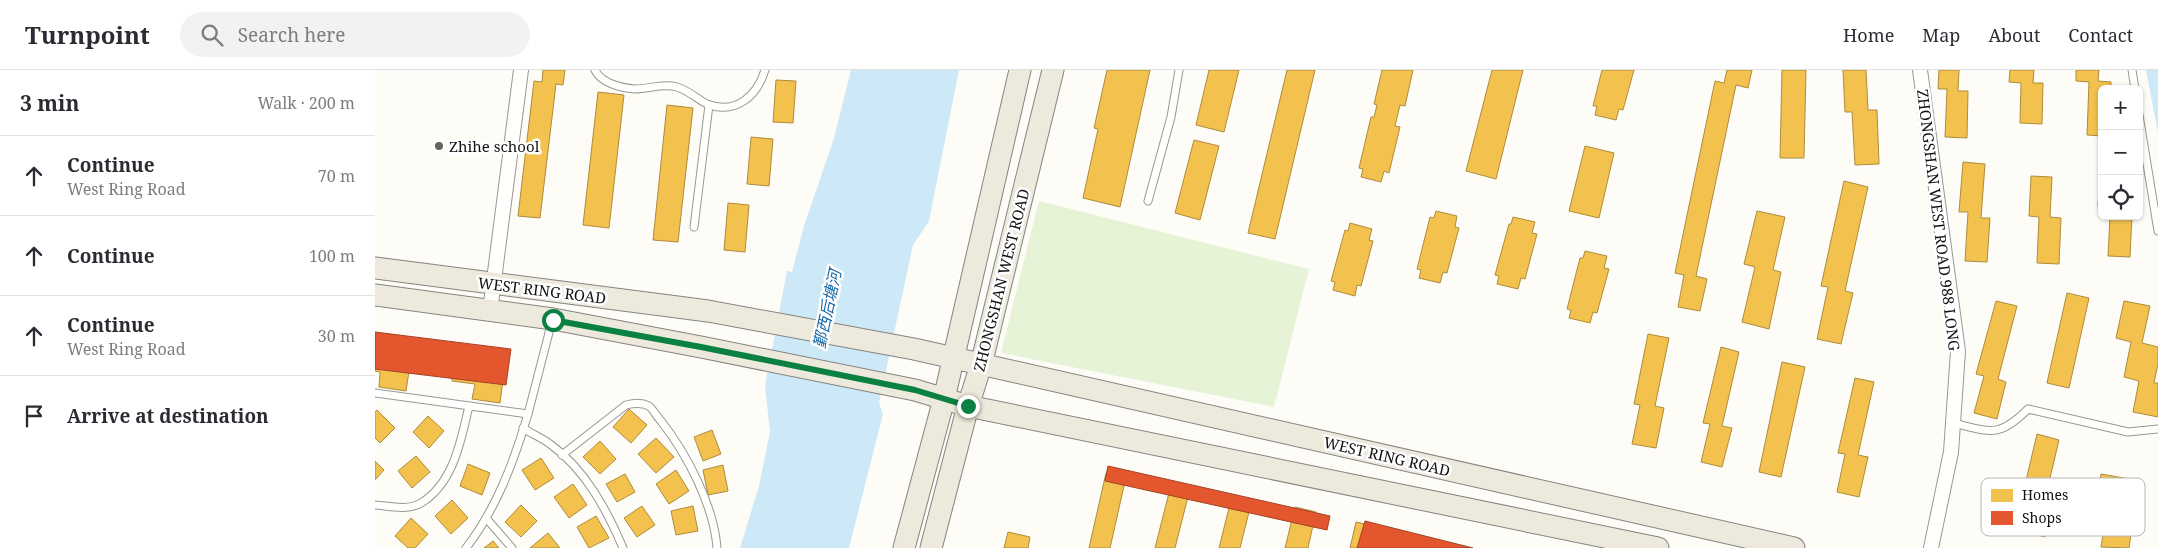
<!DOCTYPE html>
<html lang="en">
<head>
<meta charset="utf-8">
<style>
  :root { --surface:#fff; --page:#f2f2f3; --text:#2b2b33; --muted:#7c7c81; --line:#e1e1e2 }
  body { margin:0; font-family:"Noto Serif","Noto Sans SC",serif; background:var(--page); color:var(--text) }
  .controls { position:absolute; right:15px; top:15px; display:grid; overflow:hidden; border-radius:8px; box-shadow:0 1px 4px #0004 }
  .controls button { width:45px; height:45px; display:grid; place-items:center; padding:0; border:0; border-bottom:1px solid var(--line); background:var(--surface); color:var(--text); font:25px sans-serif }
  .stop { position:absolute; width:15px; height:15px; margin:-11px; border:4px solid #0b8043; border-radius:50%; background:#fff }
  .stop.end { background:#0b8043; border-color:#fff; box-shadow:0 1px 5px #0008 }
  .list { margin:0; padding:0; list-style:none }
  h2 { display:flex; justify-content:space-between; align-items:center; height:65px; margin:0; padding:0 20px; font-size:21px }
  h2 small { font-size:16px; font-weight:400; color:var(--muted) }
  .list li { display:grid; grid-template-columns:32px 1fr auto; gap:15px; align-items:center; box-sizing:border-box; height:80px; padding:0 20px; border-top:1px solid var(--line) }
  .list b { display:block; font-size:19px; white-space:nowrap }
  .list p { margin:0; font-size:16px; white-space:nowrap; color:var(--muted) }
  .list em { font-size:16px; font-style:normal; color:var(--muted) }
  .icon { flex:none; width:28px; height:28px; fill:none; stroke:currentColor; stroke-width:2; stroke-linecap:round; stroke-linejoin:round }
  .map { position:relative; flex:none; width:1783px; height:478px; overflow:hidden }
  header { display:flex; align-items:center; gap:30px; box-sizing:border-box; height:70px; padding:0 25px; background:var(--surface); border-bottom:1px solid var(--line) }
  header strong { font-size:24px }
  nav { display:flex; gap:28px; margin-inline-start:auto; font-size:18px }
  .search { width:350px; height:45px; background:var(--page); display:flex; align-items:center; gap:12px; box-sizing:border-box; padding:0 18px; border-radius:28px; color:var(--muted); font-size:19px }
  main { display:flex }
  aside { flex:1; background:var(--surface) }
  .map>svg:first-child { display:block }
</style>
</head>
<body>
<header>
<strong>Turnpoint</strong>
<div class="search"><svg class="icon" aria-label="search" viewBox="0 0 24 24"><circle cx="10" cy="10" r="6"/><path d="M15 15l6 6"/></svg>Search here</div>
<nav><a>Home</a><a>Map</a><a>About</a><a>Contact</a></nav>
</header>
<main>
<aside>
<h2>3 min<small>Walk · 200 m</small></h2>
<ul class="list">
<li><svg class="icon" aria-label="ahead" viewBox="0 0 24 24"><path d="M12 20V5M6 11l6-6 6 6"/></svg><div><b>Continue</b><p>West Ring Road</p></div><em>70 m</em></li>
<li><svg class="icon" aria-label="ahead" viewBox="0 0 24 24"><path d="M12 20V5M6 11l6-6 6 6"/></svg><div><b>Continue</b></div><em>100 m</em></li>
<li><svg class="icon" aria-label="ahead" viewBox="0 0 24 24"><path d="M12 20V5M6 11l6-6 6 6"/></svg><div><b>Continue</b><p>West Ring Road</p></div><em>30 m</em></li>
<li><svg class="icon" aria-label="arrive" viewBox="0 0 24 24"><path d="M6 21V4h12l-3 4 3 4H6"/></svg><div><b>Arrive at destination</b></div></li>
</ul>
</aside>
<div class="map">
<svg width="1783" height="478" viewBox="0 0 1783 478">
  <rect width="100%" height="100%" fill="#fdfcf7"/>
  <polygon fill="#e7f3d7" points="664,131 934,199 899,337 626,283"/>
  <g fill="#cde8f7">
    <polygon points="476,0 584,0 554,151 538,175 504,333 508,344 474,478 365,478 384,416 395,362 390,316 412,201 417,202 429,156 459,68"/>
    <polygon points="1771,0 1783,0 1783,62 1771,1"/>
  </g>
  <g fill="#f2c14e" stroke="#ae8c3c">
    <polygon points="168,0 190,0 188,15 181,14 165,148 143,146 159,11 167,12"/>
    <polygon points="732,0 775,0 745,137 708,128 723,59 719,58"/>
    <polygon points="834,0 864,0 849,62 821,55"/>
    <polygon points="912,0 940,0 900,169 873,163"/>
    <polygon points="1007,0 1038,0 1030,36 1025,35 1020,56 1025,57 1014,103 1009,101 1006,112 986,107 988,99 984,98 996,47 999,47 1002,35 999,34"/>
    <polygon points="1117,0 1148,0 1121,109 1091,101"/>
    <polygon points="1227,0 1259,0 1248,40 1244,39 1241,50 1220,45 1222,36 1218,36"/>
    <polygon points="1352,0 1377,0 1373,18 1361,15 1321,206 1332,209 1325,241 1303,237 1309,205 1300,203 1340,11 1349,13"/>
    <polygon points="1407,0 1431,0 1429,88 1405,88"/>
    <polygon points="1468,0 1491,0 1493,40 1502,40 1504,94 1480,95 1477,42 1470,42"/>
    <polygon points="1564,0 1584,0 1583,21 1593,21 1592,68 1570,67 1572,19 1563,19"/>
    <polygon points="1635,0 1659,0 1658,13 1668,13 1667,54 1645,53 1646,13 1634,12"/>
    <polygon points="1701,0 1724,0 1723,11 1736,12 1736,19 1727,19 1727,66 1712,65 1714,12 1701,11"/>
    <polygon points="401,10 421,11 418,53 398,52"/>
    <polygon points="223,22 249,25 234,158 208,155"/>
    <polygon points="292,35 318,38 303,172 278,170"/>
    <polygon points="376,67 398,69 394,116 372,114"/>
    <polygon points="819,70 844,76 825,150 800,143"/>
    <polygon points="1210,76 1239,83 1224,148 1194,141"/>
    <polygon points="1726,81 1727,81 1727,137 1723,137"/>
    <polygon points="1588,92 1610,94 1606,148 1615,148 1612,192 1590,191 1593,142 1584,142"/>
    <polygon points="1656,106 1677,107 1675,147 1686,148 1684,194 1662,193 1664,147 1654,146"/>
    <polygon points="1469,111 1493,117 1470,221 1478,223 1466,274 1442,269 1453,217 1446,216"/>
    <polygon points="353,133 374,135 370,182 349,180"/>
    <polygon points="1061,141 1082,146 1080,157 1084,158 1072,203 1068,202 1065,213 1044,208 1046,200 1042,199 1055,147 1059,148"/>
    <polygon points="1382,141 1410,147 1398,200 1406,202 1394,259 1367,252 1380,197 1369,194"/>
    <polygon points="1735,146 1757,146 1755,187 1733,186"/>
    <polygon points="1138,147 1160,152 1157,163 1162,164 1150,209 1146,208 1143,219 1122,214 1124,206 1120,205 1134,154 1136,154"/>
    <polygon points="975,153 997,159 994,170 998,171 986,216 982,215 980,226 958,220 960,212 956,211 970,160 973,161"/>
    <polygon points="1210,181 1232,186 1229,198 1234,199 1222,243 1218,242 1215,253 1194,248 1196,240 1192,239 1205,188 1208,188"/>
    <polygon points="1692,223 1714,228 1694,318 1672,313"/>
    <polygon points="1621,231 1642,236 1623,309 1631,312 1622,349 1599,343 1609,306 1601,304"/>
    <polygon points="1749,231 1775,236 1767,273 1783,277 1783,294 1779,313 1783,313 1783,347 1758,342 1764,311 1749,307 1756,272 1741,268"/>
    <polygon points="11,264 39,268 31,321 4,317 5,302 0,301 0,279 9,280"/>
    <polygon points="1273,264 1294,268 1280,336 1289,338 1281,378 1257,374 1265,335 1259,334"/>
    <polygon points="105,276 132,280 125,333 97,329 100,314 77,311 80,289 103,292"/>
    <polygon points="1346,277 1364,282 1347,356 1357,358 1347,397 1326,392 1335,354 1328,353"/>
    <polygon points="1407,292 1430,297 1406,407 1384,402"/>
    <polygon points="1480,308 1499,312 1483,385 1493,387 1484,427 1462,422 1470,384 1463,383"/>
    <polygon points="254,339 272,355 256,373 238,357"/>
    <polygon points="2,340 20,358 5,373 0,368 0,342"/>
    <polygon points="53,346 69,361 54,378 38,362"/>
    <polygon points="337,360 346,384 328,391 319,367"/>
    <polygon points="1662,364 1684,370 1670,429 1678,431 1670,467 1645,461 1654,424 1648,423"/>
    <polygon points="281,368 299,387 281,403 263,384"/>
    <polygon points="225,371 241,389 225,404 208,387"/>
    <polygon points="41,386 55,402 37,418 23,401"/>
    <polygon points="166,388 179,408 160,420 147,400"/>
    <polygon points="0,391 9,400 0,410"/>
    <polygon points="93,394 115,403 107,425 85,416"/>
    <polygon points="348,395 353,421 333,425 328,400"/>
    <polygon points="301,400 314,421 294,434 281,414"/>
    <polygon points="731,403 751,407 735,478 714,478"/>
    <polygon points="250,404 260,422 242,432 231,414"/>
    <polygon points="1726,404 1749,408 1743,442 1759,445 1754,478 1726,477 1732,441 1720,439"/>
    <polygon points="198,414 212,435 194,448 179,427"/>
    <polygon points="796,415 815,419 800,478 780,478"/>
    <polygon points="857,426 877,430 865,478 844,478"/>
    <polygon points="77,430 93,448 76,464 60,446"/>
    <polygon points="146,435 162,451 146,467 130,452"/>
    <polygon points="267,436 280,455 262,467 249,448"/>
    <polygon points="318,436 323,461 301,465 296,441"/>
    <polygon points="920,437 941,442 933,478 910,478"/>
    <polygon points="221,446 234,468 214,478 202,457"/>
    <polygon points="36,448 53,464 40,478 33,478 20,466"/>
    <polygon points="981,452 1003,457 998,478 975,478"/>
    <polygon points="633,462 655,467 653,478 629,478"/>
    <polygon points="173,463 185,478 155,478"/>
    <polygon points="1033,463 1058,470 1056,478 1029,478"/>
    <polygon points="118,471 124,478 109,478"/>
  </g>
  <g fill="#e4572e" stroke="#a54225">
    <polygon points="0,262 136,279 131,315 0,299"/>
    <polygon points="733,396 955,446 952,460 730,411"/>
    <polygon points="990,451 1098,478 982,478"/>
  </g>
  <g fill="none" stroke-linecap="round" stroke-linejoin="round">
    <defs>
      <g id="service">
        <path d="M220,0C226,13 246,18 260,19C274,19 287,13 302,17C313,20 322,29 332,34C361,45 382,26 390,0"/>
        <polyline points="1757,0 1760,19"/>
        <polyline points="1764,45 1783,161"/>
        <polyline points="773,131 796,47 804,0"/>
        <polyline points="319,157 334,35"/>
        <polyline points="0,323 153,344 177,251"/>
        <path d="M1578,353C1616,362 1624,368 1653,339L1753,362L1783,359"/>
        <path d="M148,358C157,364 167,368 175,374C210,399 232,440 248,478"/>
        <path d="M187,385L251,335C259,333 266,332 274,336C278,339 282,347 286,351C312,384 339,436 342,478"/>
        <path d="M0,435C14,436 33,441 46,433C79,413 86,370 94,336"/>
        <polyline points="111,448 137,478"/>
        <path d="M91,478C122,438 139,391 153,344"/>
      </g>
      <g id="minor">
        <polyline points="1545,0 1583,281 1576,382 1556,478"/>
        <polyline points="115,241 146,0"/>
      </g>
      <g id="primary">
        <polyline points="0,198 333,241 539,279 1419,478"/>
        <polyline points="0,225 178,249 326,277 540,320 593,336 1283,478"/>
        <polyline points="529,478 569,329 645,0"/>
        <polyline points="556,478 593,336 606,295 678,0"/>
      </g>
    </defs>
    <use href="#service" stroke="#979795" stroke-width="9"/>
    <use href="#minor" stroke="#979795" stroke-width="16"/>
    <use href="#primary" stroke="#858482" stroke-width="23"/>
    <use href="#service" stroke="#fffffe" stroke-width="7"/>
    <use href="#minor" stroke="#fffffe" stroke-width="14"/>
    <use href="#primary" stroke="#ede9dc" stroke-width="21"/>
  </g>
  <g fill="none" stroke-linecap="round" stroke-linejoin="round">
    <polyline stroke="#0b8043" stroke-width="6" points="178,250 326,277 540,320 593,336"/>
  </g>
  <circle fill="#646362" stroke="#fff" stroke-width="2" cx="64" cy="76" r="5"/>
  <g text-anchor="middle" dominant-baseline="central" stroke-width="5" stroke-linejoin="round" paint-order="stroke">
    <g font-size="15" fill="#111" stroke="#fff" text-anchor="start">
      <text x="74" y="76">Zhihe school</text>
    </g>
    <g font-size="15" fill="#111" stroke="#fff">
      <text transform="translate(1564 150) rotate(83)">ZHONGSHAN WEST ROAD 988 LONG</text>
      <text transform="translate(626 210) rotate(-76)">ZHONGSHAN WEST ROAD</text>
      <text transform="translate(167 220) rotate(7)">WEST RING ROAD</text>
      <text transform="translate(1012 386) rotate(13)">WEST RING ROAD</text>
    </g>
    <g font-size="16" font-style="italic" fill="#1768a6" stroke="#fff">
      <text transform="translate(452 239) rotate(-78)">鄞西后塘河</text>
    </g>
  </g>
  <rect x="1606" y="408" width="164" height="58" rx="8" fill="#fff" stroke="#b8b8b8" stroke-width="1"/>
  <rect x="1616" y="419" width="22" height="13" fill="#f2c14e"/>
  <rect x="1616" y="441" width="22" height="14" fill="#e4572e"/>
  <g font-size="14" fill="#111">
    <text x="1647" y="430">Homes</text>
    <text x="1647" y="453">Shops</text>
  </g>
</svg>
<div class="controls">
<button>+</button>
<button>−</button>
<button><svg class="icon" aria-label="locate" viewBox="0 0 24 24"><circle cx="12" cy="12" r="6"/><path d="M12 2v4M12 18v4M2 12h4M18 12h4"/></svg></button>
</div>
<div class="stop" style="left:178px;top:250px"></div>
<div class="stop end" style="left:593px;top:336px"></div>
</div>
</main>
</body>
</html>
